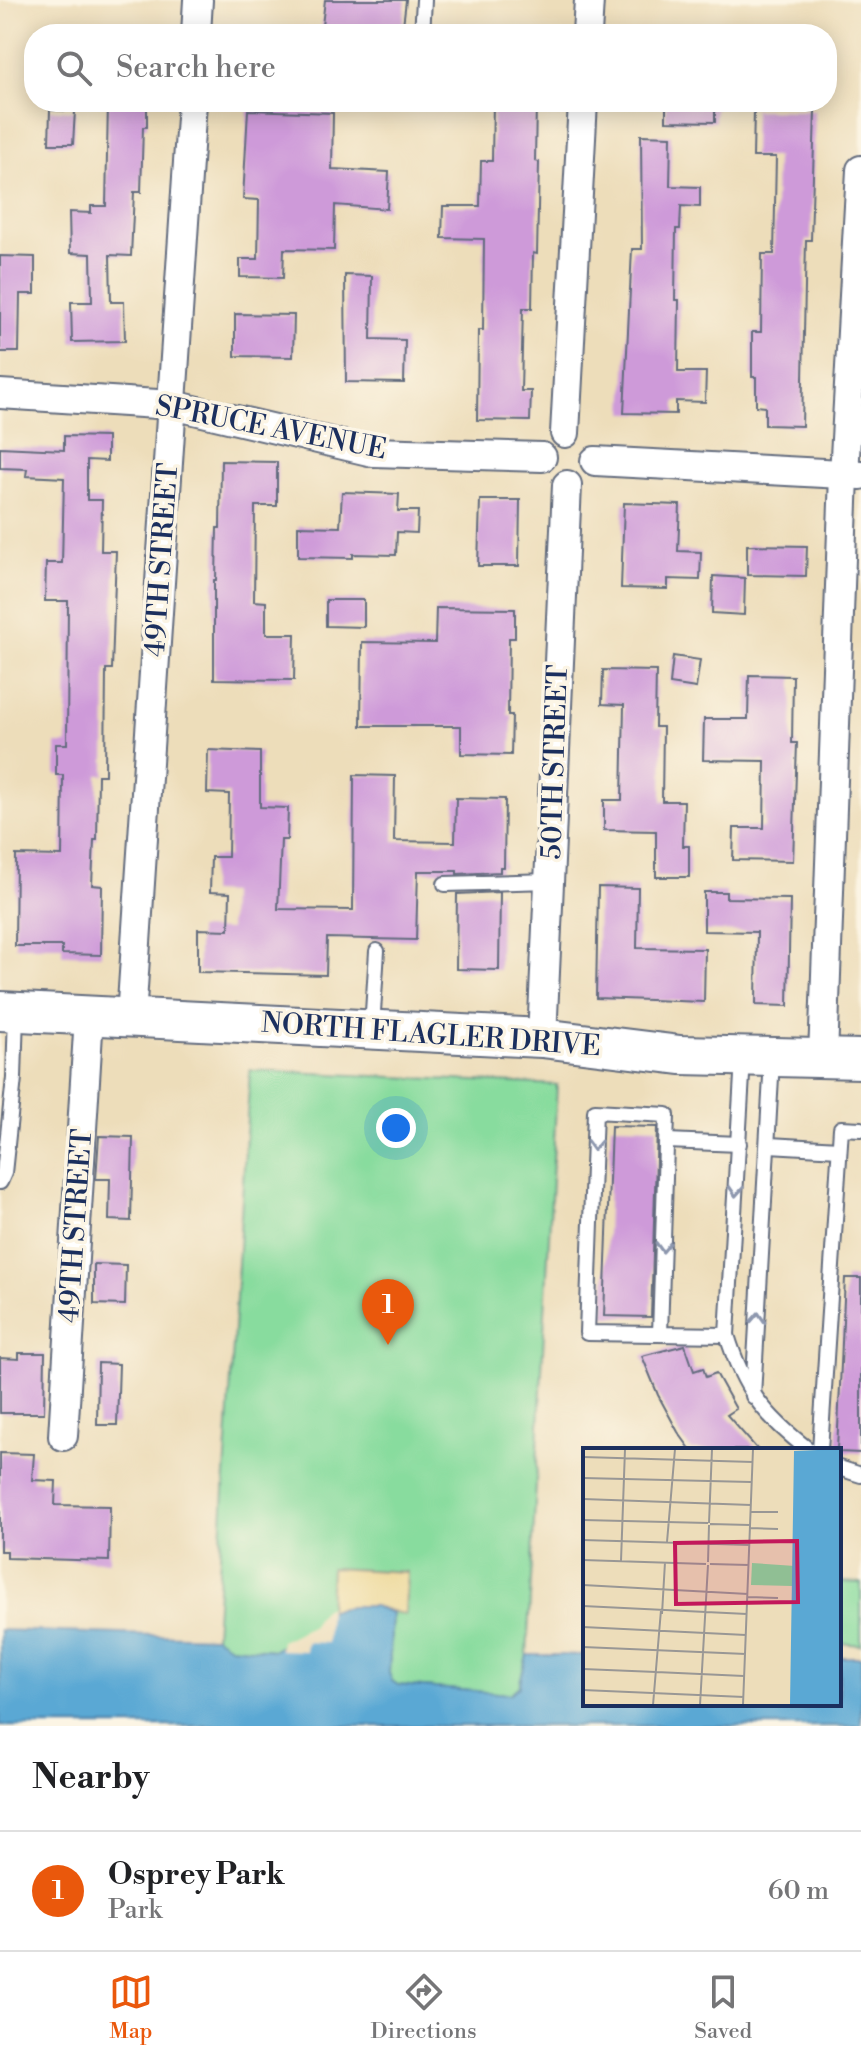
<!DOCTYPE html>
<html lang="en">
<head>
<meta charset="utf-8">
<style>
  :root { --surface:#fff; --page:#f2f2f2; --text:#202124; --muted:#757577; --line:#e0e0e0; --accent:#ea580c }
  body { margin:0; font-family:"Libre Bodoni",serif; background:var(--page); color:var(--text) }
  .you { position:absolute; left:396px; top:1128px; width:28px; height:28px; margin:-20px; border:6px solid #fff; border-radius:50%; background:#1a73e8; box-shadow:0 0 0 12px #1a73e833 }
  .badge { display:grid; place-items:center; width:52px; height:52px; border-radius:50%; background:var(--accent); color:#fff; font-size:26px; font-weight:700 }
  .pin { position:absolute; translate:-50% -66px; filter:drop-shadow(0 2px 4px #0008) }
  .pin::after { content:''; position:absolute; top:42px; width:28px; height:24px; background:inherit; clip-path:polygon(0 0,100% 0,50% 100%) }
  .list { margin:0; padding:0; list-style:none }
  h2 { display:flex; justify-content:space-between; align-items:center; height:104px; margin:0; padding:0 32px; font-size:34px }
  h2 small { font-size:26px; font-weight:400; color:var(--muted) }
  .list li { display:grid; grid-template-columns:52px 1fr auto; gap:24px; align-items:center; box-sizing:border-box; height:120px; padding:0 32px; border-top:2px solid var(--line) }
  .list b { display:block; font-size:30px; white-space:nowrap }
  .list p { margin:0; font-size:26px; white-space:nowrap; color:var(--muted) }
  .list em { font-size:26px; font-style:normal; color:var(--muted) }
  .icon { flex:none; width:44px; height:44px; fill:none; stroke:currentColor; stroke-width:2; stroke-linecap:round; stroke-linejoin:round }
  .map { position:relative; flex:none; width:861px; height:1726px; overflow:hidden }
  .search { position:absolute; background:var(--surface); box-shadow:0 4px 20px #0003; left:24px; right:24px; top:24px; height:88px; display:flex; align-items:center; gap:20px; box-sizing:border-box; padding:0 28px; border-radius:32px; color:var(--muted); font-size:30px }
  .sheet { height:224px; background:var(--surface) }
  nav { display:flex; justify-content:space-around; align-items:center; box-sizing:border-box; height:112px; border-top:2px solid var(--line); background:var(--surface); font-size:22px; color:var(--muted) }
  nav a { display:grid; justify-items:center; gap:4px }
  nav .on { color:var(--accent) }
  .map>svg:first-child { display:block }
</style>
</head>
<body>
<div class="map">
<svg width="861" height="1726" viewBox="0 0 861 1726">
  <rect width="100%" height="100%" fill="#fcf5e5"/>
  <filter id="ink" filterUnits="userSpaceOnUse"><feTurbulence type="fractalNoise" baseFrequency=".0125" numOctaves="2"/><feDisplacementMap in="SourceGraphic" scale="16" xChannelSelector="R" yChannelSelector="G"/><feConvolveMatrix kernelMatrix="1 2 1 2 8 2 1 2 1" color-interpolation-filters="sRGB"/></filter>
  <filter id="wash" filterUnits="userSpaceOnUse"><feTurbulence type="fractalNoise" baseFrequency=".006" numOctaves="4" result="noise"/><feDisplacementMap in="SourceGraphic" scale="32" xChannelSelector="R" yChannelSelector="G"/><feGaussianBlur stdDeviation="1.8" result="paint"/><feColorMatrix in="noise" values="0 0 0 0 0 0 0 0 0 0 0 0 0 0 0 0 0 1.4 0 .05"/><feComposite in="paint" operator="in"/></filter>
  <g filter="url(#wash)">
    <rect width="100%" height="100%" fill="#edddba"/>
    <g fill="#88dc9e" stroke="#52867e" stroke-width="2">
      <polygon points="250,1070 557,1085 527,1655 519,1686 510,1694 398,1685 392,1681 389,1673 392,1613 327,1643 274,1650 229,1646 215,1637"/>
      <polygon points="839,1582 861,1583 861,1645 839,1643"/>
    </g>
    <polygon fill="#eeda9e" stroke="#84847e" stroke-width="2" points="331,1568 407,1572 405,1615 374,1606 356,1606 329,1610"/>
    <polygon fill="#5aa8d4" stroke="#3a6c99" stroke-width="2" points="356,1606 374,1606 392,1613 389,1673 392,1681 398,1685 510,1694 519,1686 527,1655 585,1655 585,1704 839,1704 839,1657 861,1657 861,1726 0,1726 0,1630 215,1637 230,1646 274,1650 315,1628 326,1611"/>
    <polygon fill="#edddba" points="329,1606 327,1643 306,1642 305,1651 280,1650 281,1641 311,1626 323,1609"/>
    <g id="blocks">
      <g fill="#ce9ad9">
        <polygon points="325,0 406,0 402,34 321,34"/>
        <polygon points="108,102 147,102 147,127 143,127 141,192 134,192 131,256 110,255 111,302 124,302 125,341 72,342 71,302 92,302 91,254 70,253 69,212 91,213 91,206 106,206"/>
        <polygon points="493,102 536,102 535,161 539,162 537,254 533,253 532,308 523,308 521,391 531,391 530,421 477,420 478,330 483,330 484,239 442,238 443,206 480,206 481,161 492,161"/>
        <polygon points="666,102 715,102 715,122 666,121"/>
        <polygon points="50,110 75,111 73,144 49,144"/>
        <polygon points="248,110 333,113 332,169 389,172 387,209 335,205 334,250 284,249 283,278 240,277 240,259 258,259 259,200 243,199"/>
        <polygon points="754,110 815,111 811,240 806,240 802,426 765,425 765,407 756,406 756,377 752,377 752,332 761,332 762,254 774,254 776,157 753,157"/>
        <polygon points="641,135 671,136 670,186 700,187 700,207 681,206 680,229 676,229 675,300 679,300 678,372 706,372 705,402 676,401 676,414 624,413 632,249 642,249"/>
        <polygon points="0,256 35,257 35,294 20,294 19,352 0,352"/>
        <polygon points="345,275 372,276 371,339 405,340 404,383 346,382"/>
        <polygon points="235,314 294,315 293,357 235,356"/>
        <polygon points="64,436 107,437 107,461 87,460 87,500 102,500 101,551 116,551 112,669 106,669 105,775 98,775 97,840 94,840 92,885 102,886 101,955 62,954 62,946 15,946 16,855 62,856 63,775 56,775 56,744 67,744 68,601 45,601 46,563 62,563 64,478 26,476 27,469 0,468 0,447 64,450"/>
        <polygon points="221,461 277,462 277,506 255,506 254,601 266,602 266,634 295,634 294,680 214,679 214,580 216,580 217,528 220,528"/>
        <polygon points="342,492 399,494 398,511 418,511 417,533 397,532 396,555 353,554 353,558 298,557 298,526 340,527"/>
        <polygon points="480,500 520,500 519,566 478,566"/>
        <polygon points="624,503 680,505 678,551 701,552 700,580 668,579 668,589 621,588"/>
        <polygon points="747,545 807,546 806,576 747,575"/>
        <polygon points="713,576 745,578 744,615 712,613"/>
        <polygon points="326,600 364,600 364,627 326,626"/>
        <polygon points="436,608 515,609 515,638 509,638 508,715 512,715 511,755 461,754 461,726 361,726 362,642 435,643"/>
        <polygon points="673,656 700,660 696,688 670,684"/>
        <polygon points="603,670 656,671 655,727 663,727 662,801 684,801 683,846 689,846 689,877 656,877 656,831 604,830 604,800 622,800 624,705 602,704"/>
        <polygon points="749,675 793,676 792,743 797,743 793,861 733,860 734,828 764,828 765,761 703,760 704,719 748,719"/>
        <polygon points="208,750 260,752 260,807 288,808 287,840 281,840 278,909 353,910 354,775 395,776 394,841 455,842 456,798 505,799 504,867 500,867 500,872 457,874 457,871 418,871 416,940 327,938 326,975 198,972 198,929 229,930 230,893 210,892 211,857 228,857 229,794 207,793"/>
        <polygon points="598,887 638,888 637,948 705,949 704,1002 596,998"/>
        <polygon points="500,892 499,970 456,969 457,894"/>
        <polygon points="704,892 726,892 726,898 790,899 788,1006 756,1005 757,932 704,931"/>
        <polygon points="611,1126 657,1127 651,1317 604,1316"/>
        <polygon points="99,1136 133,1137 131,1221 109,1220 110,1179 96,1179"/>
        <polygon points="94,1264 126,1265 125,1305 94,1304"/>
        <polygon points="845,1278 861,1278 861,1453 839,1452 837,1450"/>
        <polygon points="685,1345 694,1371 703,1368 706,1377 716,1373 736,1409 727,1415 758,1450 691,1450 678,1432 658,1395 642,1356"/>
        <polygon points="19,1353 45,1353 44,1413 0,1413 0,1358 19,1359"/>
        <polygon points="98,1363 119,1364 117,1425 97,1425"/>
        <polygon points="0,1453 34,1454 32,1480 56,1481 55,1505 110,1506 109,1561 7,1558 7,1551 0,1551"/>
      </g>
    </g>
  </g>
  <g filter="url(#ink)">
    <use href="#blocks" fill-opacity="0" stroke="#646c7e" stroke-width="2"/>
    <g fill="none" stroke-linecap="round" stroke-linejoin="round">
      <defs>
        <g id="lane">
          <polyline points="422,34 424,0"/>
          <polyline points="445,884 550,881"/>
          <polyline points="372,1027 377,951"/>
          <path d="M743,1058L727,1335C743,1388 764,1416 809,1450"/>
          <polyline points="667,1141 739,1144"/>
          <polyline points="769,1145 839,1149"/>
          <polyline points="0,1182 4,1173 14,1078 16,1013"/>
          <polyline points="660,1334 667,1115 595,1111 587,1333 727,1335"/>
          <polyline points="753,1396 772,1059"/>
          <polyline points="820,1450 841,1128 861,1129"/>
          <polyline points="839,1468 861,1475"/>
        </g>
        <g id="street">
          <polyline points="196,34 198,0"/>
          <polyline points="587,34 589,0"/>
          <polyline points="0,394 173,405 373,452 542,457"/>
          <polyline points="565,433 583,102"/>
          <polyline points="595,461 861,475"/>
          <polyline points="131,1018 192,102"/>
          <polyline points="542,1038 567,485"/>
          <polyline points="823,1058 844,475 861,170"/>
          <polyline points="63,1436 89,1016"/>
        </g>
        <polyline id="secondary" points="0,1011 542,1038 680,1055 861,1059"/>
      </defs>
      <use href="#lane" stroke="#646c7e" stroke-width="18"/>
      <use href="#street" stroke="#646c7e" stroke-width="32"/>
      <use href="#secondary" stroke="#646c7e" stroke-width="42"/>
      <use href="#lane" stroke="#fff" stroke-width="14"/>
      <use href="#street" stroke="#fff" stroke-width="28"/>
      <use href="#secondary" stroke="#fff" stroke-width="38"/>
    </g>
    <defs><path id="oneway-chevron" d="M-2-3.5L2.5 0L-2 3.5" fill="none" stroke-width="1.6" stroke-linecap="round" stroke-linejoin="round" transform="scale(2)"/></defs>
    <g stroke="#8d97ae">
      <use href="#oneway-chevron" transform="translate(594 1145) rotate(92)"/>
      <use href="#oneway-chevron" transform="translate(736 1191) rotate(94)"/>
      <use href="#oneway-chevron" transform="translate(663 1247) rotate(92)"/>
      <use href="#oneway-chevron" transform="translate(758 1318) rotate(-87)"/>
    </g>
  </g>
  <g text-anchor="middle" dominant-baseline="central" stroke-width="7" stroke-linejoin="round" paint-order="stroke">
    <g font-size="28" fill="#1b2f5e" stroke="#fcf5e5">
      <text transform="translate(271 428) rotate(11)">SPRUCE AVENUE</text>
      <text transform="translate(162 560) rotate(-86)">49TH STREET</text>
      <text transform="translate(555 762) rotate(-88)">50TH STREET</text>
      <text transform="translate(431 1035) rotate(4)">NORTH FLAGLER DRIVE</text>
      <text transform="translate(76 1226) rotate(-86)">49TH STREET</text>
    </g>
  </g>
  <g transform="translate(583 1448)">
    <rect width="258" height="258" fill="#edddba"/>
    <path d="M169,115L212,118L209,138L168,137Z" fill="#88dc9e"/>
    <path d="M258,1V257H182L207,256L211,3Z" fill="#5aa8d4"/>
    <path fill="none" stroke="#999795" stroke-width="2" d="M0,9L170,14M0,30L168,34M0,51L168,57M168,64H195M0,72L125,75M126,75L129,1M127,76L167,77M167,80L195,81M0,92L167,97M84,94L92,1M0,112L123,116M38,113L42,1M125,114L126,77M127,116L166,117M0,137L165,146M165,149L195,150M0,158L164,166M79,166L82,114M0,179L163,187M0,199L163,206M0,221L73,224M73,224L161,228M0,242L161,249M70,257L78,162M117,257L125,117M160,257L170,1"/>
    <path fill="#c2185b" fill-opacity="0.15" stroke="#c2185b" stroke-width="4" d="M214,93L215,154L93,156L92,95Z"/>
    <rect width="258" height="258" fill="none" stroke="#1b2f5e" stroke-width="4"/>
  </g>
</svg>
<div class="you"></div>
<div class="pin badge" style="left:388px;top:1345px">1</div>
<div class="search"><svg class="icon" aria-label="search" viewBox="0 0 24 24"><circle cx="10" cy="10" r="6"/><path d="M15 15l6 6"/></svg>Search here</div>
</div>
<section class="sheet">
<h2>Nearby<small></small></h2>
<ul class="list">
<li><span class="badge">1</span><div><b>Osprey Park</b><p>Park</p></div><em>60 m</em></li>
</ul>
</section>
<nav>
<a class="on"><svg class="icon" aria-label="map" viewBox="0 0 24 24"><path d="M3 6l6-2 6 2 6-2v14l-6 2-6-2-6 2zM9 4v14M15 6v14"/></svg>Map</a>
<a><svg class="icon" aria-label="directions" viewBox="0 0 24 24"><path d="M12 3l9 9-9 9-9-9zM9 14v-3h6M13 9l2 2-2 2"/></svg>Directions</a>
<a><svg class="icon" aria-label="saved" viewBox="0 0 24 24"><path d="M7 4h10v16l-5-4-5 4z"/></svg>Saved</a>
</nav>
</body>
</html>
